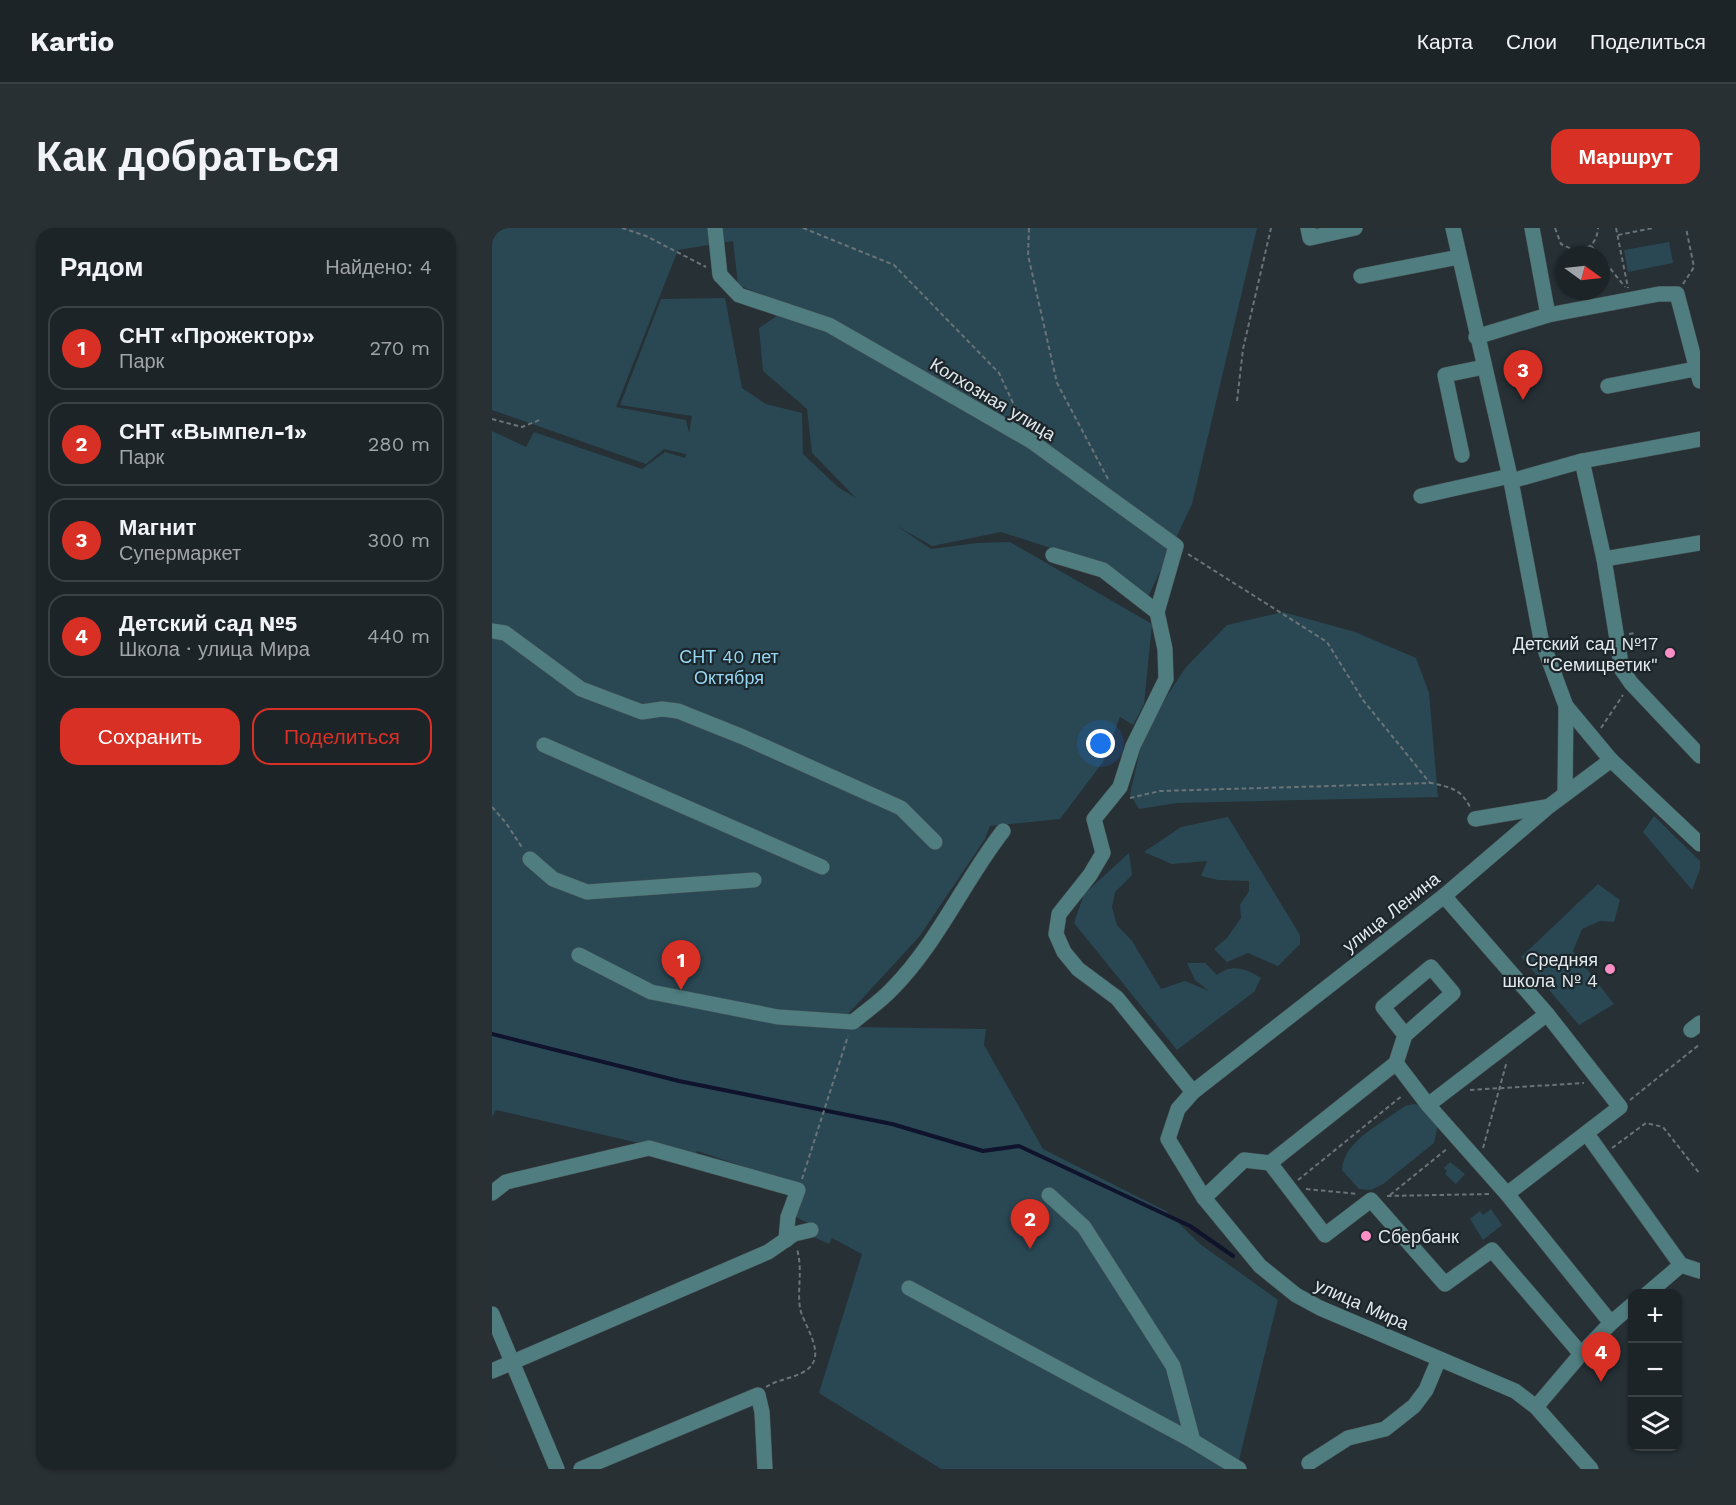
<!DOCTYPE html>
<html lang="ru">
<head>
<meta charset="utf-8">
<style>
  :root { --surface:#1c2428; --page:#293034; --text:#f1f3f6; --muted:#a0a4a8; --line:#3a4145; --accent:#d93025 }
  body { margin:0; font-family:"Work Sans",sans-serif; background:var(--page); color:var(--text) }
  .controls { position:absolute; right:18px; bottom:18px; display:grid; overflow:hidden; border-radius:12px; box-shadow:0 2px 4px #0004 }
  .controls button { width:54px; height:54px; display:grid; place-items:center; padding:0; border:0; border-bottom:2px solid var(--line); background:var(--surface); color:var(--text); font:30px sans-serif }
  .compass { position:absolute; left:1064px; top:18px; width:54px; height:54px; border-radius:50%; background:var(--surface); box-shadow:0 2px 4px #0004; rotate:105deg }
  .you { position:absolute; left:609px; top:516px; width:21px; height:21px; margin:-15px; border:4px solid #fff; border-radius:50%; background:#1a73e8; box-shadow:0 0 0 9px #1a73e833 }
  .badge { display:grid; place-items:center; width:39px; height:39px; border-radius:50%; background:var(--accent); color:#fff; font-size:20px; font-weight:700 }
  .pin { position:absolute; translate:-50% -50px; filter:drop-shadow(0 2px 3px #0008) }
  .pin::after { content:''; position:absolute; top:32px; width:21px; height:18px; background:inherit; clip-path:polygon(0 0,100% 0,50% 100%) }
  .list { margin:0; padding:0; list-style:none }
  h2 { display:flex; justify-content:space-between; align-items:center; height:78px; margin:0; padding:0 24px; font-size:26px }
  h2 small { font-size:20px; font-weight:400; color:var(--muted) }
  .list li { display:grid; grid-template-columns:39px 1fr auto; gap:18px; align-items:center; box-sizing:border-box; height:84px; margin:0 12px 12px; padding:0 12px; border:2px solid var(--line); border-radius:18px }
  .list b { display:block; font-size:22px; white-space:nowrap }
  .list p { margin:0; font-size:20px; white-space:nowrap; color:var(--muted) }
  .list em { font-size:20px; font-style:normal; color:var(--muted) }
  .actions { display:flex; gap:12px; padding:18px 24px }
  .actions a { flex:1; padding:14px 0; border:2px solid var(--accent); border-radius:18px; text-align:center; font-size:21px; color:var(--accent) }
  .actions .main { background:var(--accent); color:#fff }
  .icon { flex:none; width:33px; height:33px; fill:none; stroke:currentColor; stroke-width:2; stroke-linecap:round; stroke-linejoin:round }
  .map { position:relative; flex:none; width:1208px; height:1241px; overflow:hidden; border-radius:18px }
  header { display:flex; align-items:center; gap:36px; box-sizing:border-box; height:84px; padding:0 30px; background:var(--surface); border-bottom:2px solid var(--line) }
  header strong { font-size:28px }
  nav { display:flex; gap:33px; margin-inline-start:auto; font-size:21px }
  .intro { display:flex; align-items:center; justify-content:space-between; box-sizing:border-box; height:144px; padding:0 36px }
  h1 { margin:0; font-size:42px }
  .button { padding:15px 27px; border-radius:18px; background:var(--accent); color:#fff; font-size:21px; font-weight:700 }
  main { display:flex; gap:36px; padding:0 36px }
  aside { flex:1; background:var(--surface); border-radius:18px; box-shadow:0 2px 4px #0004 }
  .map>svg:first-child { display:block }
</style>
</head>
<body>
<header>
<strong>Kartio</strong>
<nav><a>Карта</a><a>Слои</a><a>Поделиться</a></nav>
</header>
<div class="intro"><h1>Как добраться</h1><a class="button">Маршрут</a></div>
<main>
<aside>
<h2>Рядом<small>Найдено: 4</small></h2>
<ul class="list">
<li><span class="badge">1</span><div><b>СНТ «Прожектор»</b><p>Парк</p></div><em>270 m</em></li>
<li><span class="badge">2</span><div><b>СНТ «Вымпел-1»</b><p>Парк</p></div><em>280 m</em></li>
<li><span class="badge">3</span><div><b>Магнит</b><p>Супермаркет</p></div><em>300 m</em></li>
<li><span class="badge">4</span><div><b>Детский сад №5</b><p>Школа · улица Мира</p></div><em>440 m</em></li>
</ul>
<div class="actions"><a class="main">Сохранить</a><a>Поделиться</a></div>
</aside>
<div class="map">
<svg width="1208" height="1241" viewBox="0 0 1208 1241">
  <rect width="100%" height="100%" fill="#263035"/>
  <g fill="#2a4854" fill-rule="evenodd">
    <path d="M0,0H765L700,276L656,369L574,325L509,304L440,318L405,298L439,321L485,315L518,314L660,396L652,476L641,497L628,489L611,534L568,591L498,598L493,611L427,709L356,786L360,799L494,801L492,817L551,921L674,983L708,1016L786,1072L747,1232L749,1241H449L327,1165L370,1026L340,1010L337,1016L317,1007L320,997L304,989L314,959L205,923L203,928L4,882L0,889V203L34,219L42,204L150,241L173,224L193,230L194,226L172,221L154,236L0,182ZM241,13L246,57L284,72L292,83L267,100L271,143L315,181L320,225L364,270L346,259L311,226L310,185L274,176L250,160L233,70L169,71L128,177L200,188L197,205L194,192L124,179L186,22Z"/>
    <polygon points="1177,14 1181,35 1136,44 1132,22"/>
    <polygon points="791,384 863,404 924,430 937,465 946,569 685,575 647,581 638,566 653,501 694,439 735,397"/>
    <polygon points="1162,588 1208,633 1208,641 1200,662 1151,604"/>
    <polygon points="736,589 808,707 808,716 786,738 756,725 735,734 722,721 735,710 749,690 748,677 757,663 757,653 726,652 709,648 715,633 680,636 652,624 689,599"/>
    <path d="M637,625L640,647L623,664L620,679L625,697L640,713L669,761L693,753L717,763L703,752L695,735H713L725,747C741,735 754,741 769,750L762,764L685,822L582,695L592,666Z"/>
    <polygon points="1106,656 1128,672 1122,694 1108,693 1090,701 1081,723 1122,776 1087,797 1029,729"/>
    <path d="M922,876L932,878L946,896L942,915L891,956L879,962L867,961L850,942C851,913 892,894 913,878Z"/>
    <polygon points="958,934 973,946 964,956 953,946 955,943 952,940"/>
    <polygon points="999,981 1010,997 991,1012 978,991 988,983 991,987"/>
  </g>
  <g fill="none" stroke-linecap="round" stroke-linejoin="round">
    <polyline stroke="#0f132b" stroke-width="4" points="0,806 187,853 400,896 491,923 527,918 698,998 741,1028"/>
    <defs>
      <g id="minor">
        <polyline points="223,0 228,47 247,67 337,97 440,156 539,213 684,318 665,384"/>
        <polyline points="816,0 818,10 863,0"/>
        <polyline points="961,0 1019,253 1049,411 1074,478 1119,532 1208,616"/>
        <polyline points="1040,0 1056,87"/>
        <polyline points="869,48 967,29"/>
        <polyline points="984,109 1056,87 1167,66 1185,66 1208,153"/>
        <polyline points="1116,158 1203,141"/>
        <polyline points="970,227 953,147 992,139"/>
        <polyline points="1090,233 1112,331 1130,442 1139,455 1208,528"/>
        <polyline points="1019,253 1090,233 1208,211"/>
        <polyline points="929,268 1018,248"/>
        <polyline points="561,327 611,342 665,384 673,421 674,451 641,518 628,559 602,591 611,625 598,647 567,686 564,706 572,724 586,741 625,770 701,864"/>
        <polyline points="1112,331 1208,315"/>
        <polyline points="0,403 13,405 89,461 150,484 170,481 186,483 251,509 409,580 443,614"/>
        <polyline points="52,517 330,639"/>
        <polyline points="1073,566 1074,478"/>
        <polyline points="983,591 1054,579"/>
        <polyline points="38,631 61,651 95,664 262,652"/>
        <path d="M87,727L159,764L286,789L361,794C374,783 389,773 400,761C445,716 472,653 511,603"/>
        <polyline points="1199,802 1208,795"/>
        <polyline points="904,835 913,807 891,779 939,739 961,765 913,807"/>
        <polyline points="936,877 1055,786"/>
        <polyline points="1095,906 1189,1037 1155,1066"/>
        <polyline points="778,935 833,1007 879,972 953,1056 1000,1022 1089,1126 1044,1179"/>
        <polyline points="0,965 14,954 157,920 306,962 296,989 294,1012"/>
        <polyline points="1015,966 1119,1095 1089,1126"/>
        <polyline points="557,967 592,999 681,1138 701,1213"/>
        <polyline points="712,970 752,932 778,935 904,835 936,877 1015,966 1128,879 1055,786 952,668"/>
        <polyline points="1189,1037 1208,1043"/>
        <polyline points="417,1060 701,1213 747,1241"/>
        <polyline points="0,1086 65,1241"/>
        <polyline points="1119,1095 1140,1077"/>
        <polyline points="0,1143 276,1024 302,1006 319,1002"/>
        <polyline points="817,1235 856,1210 893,1201 922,1178 934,1162 947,1131"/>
        <polyline points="89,1241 266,1167 270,1184 273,1241"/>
        <polyline points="1099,1241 1044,1179 1023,1163 828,1080 804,1067 768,1038 712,970 676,911 686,881 701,864 952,668 1056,579 1119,532"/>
      </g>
    </defs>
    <use href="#minor" stroke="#444e52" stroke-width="16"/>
    <g stroke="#6a7377" stroke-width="2" stroke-dasharray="4.5 3" stroke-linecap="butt">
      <polyline points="130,0 154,8 214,39"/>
      <polyline points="311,0 402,37 507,145 529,192"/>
      <polyline points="537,0 536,27 565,155 617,253"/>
      <path d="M1063,0L1069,16L1084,23C1098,21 1105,14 1106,0"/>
      <polyline points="1124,0 1136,60"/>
      <polyline points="1126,7 1161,0"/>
      <polyline points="1099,18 1107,27"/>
      <polyline points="1109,29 1133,59"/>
      <polyline points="1191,56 1202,39 1194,0"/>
      <polyline points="745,173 751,121 779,0"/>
      <polyline points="0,191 30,199 50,191"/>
      <polyline points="696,326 835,414 871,472 938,555"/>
      <polyline points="1137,406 1144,405"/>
      <polyline points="1109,500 1131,467"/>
      <path d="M638,570L668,563L939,555C958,559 969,561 978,579"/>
      <polyline points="0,579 14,595 31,621"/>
      <polyline points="978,862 1092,855"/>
      <polyline points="1138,872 1208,816"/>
      <polyline points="991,920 1015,833"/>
      <polyline points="1120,920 1154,895 1171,899 1208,946"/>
      <polyline points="310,951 356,808"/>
      <polyline points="806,952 911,867"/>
      <polyline points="814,961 866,966"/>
      <polyline points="898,967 956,920"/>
      <polyline points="895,968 997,966"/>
      <path d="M274,1159C286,1151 305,1150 316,1141C335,1125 311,1097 308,1080C305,1060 311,1043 305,1021"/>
    </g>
    <use href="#minor" stroke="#507d7f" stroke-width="15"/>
  </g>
  <g fill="#fa8fc6" stroke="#1c262b" stroke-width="2">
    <circle cx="1178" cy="425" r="6"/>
    <circle cx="1118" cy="741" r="6"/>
    <circle cx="874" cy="1008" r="6"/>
  </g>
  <g text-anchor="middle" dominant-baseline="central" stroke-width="4.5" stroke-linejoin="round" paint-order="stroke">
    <g font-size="18" fill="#e3eaed" stroke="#1c262b">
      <text transform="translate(501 171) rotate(31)">Колхозная улица</text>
      <text transform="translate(899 684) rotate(-38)">улица Ленина</text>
      <text transform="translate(870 1076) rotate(24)">улица Мира</text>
    </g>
    <g font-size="18" fill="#e3eaed" stroke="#1c262b" text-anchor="end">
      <text x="1166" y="415">Детский сад №17<tspan x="1166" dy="21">"Семицветик"</tspan></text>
      <text x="1106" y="731">Средняя<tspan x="1106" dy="21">школа № 4</tspan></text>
      <text x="886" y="1008" text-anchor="start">Сбербанк</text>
    </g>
    <g font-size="18" fill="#94d8f3" stroke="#1c262b">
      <text x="237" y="428">СНТ 40 лет<tspan x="237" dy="21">Октября</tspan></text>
    </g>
  </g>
</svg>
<div class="controls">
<button>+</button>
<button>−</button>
<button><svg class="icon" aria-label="layers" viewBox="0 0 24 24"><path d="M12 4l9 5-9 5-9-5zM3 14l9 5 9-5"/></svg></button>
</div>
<svg class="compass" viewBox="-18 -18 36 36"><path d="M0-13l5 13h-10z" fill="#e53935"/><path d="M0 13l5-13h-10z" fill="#a0a4a8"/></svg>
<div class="you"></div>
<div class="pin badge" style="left:189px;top:762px">1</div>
<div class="pin badge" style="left:538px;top:1021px">2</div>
<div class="pin badge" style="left:1031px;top:172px">3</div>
<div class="pin badge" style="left:1109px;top:1154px">4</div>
</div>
</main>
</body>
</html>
